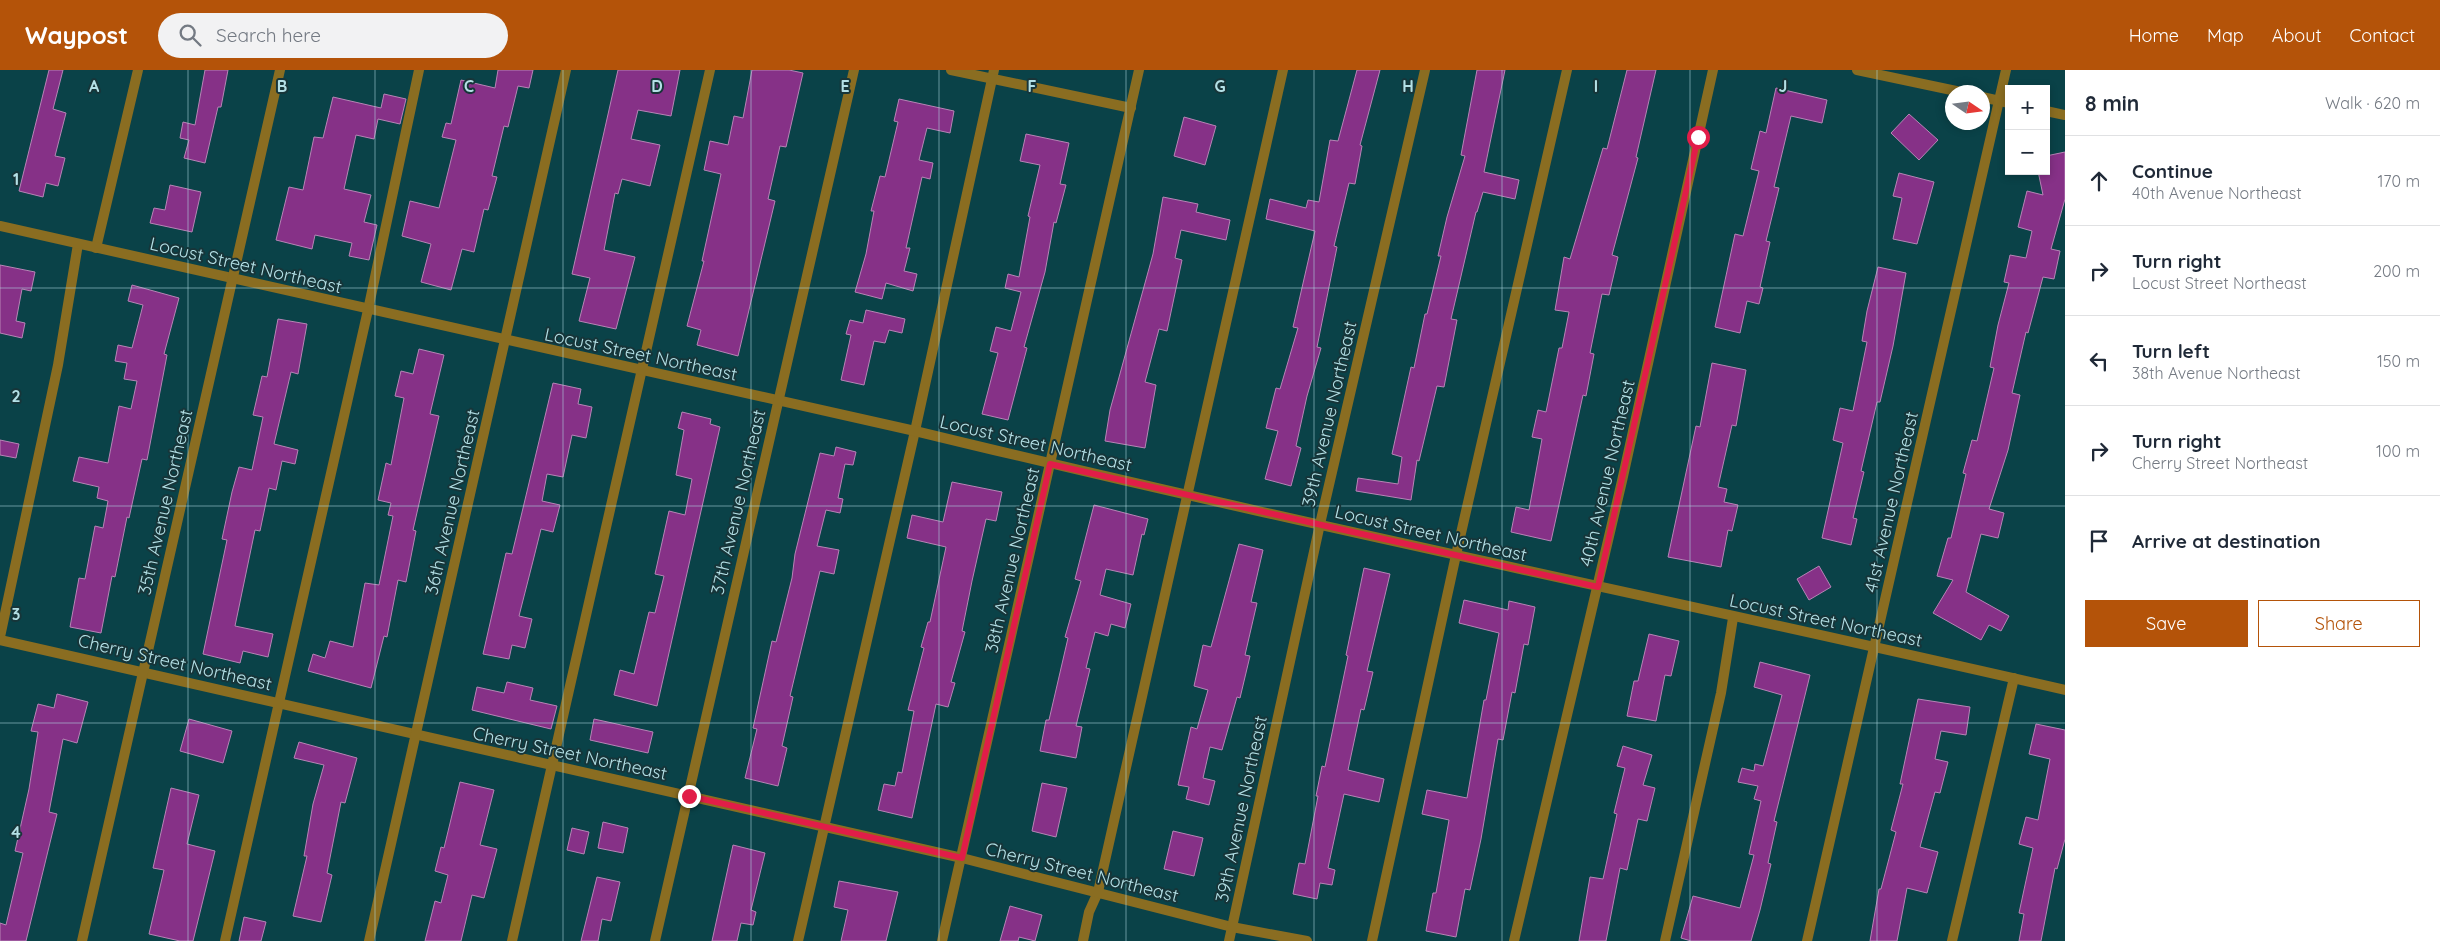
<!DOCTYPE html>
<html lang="en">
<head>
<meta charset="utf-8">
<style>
  :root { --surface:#fff; --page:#f2f2f3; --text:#1f2937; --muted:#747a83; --line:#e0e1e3; --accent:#b45309 }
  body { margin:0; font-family:Quicksand,sans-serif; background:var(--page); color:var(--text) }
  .controls { position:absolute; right:15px; top:15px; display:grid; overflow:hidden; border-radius:0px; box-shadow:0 2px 8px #0003 }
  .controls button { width:45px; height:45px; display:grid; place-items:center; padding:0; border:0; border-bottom:1px solid var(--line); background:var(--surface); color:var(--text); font:25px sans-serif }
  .compass { position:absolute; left:1945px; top:15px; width:45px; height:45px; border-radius:50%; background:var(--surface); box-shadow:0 2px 8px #0003; rotate:103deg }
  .stop { position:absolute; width:15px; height:15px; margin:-11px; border:4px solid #e11d48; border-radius:50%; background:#fff }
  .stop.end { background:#e11d48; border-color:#fff; box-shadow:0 1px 5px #0008 }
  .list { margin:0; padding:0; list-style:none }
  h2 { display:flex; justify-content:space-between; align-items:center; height:65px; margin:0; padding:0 20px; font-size:21px }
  h2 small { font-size:16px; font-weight:400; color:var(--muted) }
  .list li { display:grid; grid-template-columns:32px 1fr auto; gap:15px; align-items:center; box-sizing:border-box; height:90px; padding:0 20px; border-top:1px solid var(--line) }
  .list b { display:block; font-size:19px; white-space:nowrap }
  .list p { margin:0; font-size:16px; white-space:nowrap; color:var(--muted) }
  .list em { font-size:16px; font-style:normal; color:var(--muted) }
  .actions { display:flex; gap:10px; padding:15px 20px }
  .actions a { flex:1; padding:11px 0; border:1px solid var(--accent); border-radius:0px; text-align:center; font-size:18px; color:var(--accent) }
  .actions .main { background:var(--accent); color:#fff }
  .icon { flex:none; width:28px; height:28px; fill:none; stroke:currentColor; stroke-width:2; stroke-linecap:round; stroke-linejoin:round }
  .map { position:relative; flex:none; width:2065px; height:871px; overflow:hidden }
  header { display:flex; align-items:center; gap:30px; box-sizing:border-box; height:70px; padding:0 25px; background:var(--accent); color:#fff }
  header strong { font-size:24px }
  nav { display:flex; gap:28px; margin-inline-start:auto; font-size:18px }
  .search { width:350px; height:45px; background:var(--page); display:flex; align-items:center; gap:12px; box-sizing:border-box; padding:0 18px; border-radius:28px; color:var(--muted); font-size:19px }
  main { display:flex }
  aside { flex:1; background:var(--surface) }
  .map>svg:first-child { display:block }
</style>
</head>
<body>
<header>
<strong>Waypost</strong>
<div class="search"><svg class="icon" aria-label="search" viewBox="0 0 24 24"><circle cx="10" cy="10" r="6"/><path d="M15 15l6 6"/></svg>Search here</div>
<nav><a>Home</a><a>Map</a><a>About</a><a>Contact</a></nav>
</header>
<main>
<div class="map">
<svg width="2065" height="871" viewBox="0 0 2065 871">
  <rect width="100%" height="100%" fill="#0a4248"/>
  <g fill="#863187" stroke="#b784b6">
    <polygon points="49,0 63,0 53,39 66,43 55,86 65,88 58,116 46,113 43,127 19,121"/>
    <polygon points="205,0 228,0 221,37 218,37 205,93 184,88 189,70 180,68 183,52 195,55"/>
    <polygon points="498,0 533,0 529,18 518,16 508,57 504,56 492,106 497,107 488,140 484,139 474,182 462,179 451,220 421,212 431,174 402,166 410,131 439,138 456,70 442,67 446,53 451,54 461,10 495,18"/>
    <polygon points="618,0 680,0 671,46 638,40 631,69 660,75 650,116 622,109 618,124 615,123 604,180 635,187 616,259 579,251 590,208 572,204"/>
    <polygon points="752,0 789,0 803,3 786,77 780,76 768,129 775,131 738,286 697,275 701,260 687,256 704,191 702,191 721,104 704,100 710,71 728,75 734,46 743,48"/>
    <polygon points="1357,0 1380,0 1360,75 1362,76 1355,114 1349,113 1334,176 1337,177 1317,277 1321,278 1307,326 1296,376 1301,378 1291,416 1265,409 1278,361 1266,358 1276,318 1280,319 1298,258 1293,257 1315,161 1266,149 1270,129 1306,138 1308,130 1319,132 1330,70 1338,71"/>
    <polygon points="1477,0 1505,0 1484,102 1519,110 1515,129 1483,122 1477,142 1476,142 1451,249 1457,250 1444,317 1437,316 1419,391 1417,390 1411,430 1356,421 1358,408 1398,414 1402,387 1392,384 1411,297 1414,298 1425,244 1427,244 1441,186 1438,186 1447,147 1465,86 1461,85"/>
    <polygon points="1627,0 1656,0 1636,87 1638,88 1612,185 1618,187 1609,225 1602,224 1590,283 1594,284 1586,326 1583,325 1551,471 1511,462 1516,437 1529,440 1542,369 1532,367 1538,340 1546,342 1559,278 1562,278 1569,242 1555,240 1564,187 1570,189 1603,78 1607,79"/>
    <polygon points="1776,18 1827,30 1822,53 1791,46 1774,117 1779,118 1766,171 1770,172 1760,217 1763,218 1759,234 1747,231 1740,263 1715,257 1735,164 1743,166 1759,101 1751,99 1760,61 1766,63"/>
    <polygon points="384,24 406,29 400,54 378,49 374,69 356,65 344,119 371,125 364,152 377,155 369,190 349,186 352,173 315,165 312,179 276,170 289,117 303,120 314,67 323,68 333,27 381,38"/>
    <polygon points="899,29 954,41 950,63 927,58 919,90 933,93 930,109 922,107 906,178 910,178 904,201 917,204 913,221 886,213 882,229 855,222 866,184 874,141 871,141 880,106 885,107 898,52 894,51"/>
    <polygon points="1909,44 1938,70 1919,90 1891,63"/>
    <polygon points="1184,47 1216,56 1205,95 1174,86"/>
    <polygon points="1026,64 1069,73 1060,114 1066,115 1056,153 1054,152 1045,202 1024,277 1027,278 1008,350 982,344 998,283 990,281 996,257 1011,261 1021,222 1005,218 1008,204 1019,207 1030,147 1028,146 1040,95 1020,91"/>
    <polygon points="2065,82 2065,129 2051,179 2060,181 2054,209 2043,207 2028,263 2026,262 2012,323 2020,325 2008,380 1989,439 2004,443 1998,468 1981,464 1966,522 2009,546 2001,561 1989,555 1981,570 1933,543 1953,510 1937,506 1948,468 1951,468 1966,404 1963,403 1972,370 1977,371 1994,298 1990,297 1998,255 2009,213 2004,212 2010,185 2026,188 2032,161 2018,157 2027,121 2043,125 2038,101 2046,101 2046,86"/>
    <polygon points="1899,103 1934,112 1917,174 1893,169 1902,128 1893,126"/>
    <polygon points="170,115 201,122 192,162 150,153 154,138 165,140"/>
    <polygon points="1163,127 1198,134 1196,142 1230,150 1226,170 1181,160 1175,188 1182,190 1167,261 1159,259 1145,312 1156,315 1145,378 1105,371 1110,340 1153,184"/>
    <polygon points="0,195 35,202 31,221 22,219 16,251 25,253 22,268 0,263"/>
    <polygon points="1878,197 1906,203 1893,276 1880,332 1877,332 1861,401 1864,402 1853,448 1857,449 1851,475 1822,468 1843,373 1833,370 1840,338 1853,341 1867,272 1862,271 1867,241"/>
    <polygon points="132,215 179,228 164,284 167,285 147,390 142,389 129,448 127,447 115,507 112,506 101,563 70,557 79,508 85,509 95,456 103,458 108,431 97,428 99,417 73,411 79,387 108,393 119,336 131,339 137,311 124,309 127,293 115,291 118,275 132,278 143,235 128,231"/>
    <polygon points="866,240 905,249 902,263 889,260 885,273 874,271 864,315 841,310 851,265 846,264 850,250 863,253"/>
    <polygon points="278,249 307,254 298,304 291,302 274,374 298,380 295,394 282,391 276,420 269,418 260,461 255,460 235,556 273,564 268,587 243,581 240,593 203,584 227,470 222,469 232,422 239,397 252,400 263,347 253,345 262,306 267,307"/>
    <polygon points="419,279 444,285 430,344 439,346 413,460 416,461 406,512 398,510 387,567 384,566 371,618 308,601 313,584 325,588 330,571 353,577 365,513 379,515 393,446 388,445 391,433 378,430 386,393 391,395 404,328 395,326 401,301 413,304"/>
    <polygon points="1712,293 1746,300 1736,356 1732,355 1718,417 1727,419 1724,432 1738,435 1732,461 1728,460 1721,497 1668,487 1696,356 1700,357"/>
    <polygon points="553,313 581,319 578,334 592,337 586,368 572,365 563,407 547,404 542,431 560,435 553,462 541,459 533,491 519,546 532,549 525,578 512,575 509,589 483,584 506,483 512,484"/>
    <polygon points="682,342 711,349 710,354 720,357 657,636 614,625 620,600 634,604 649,542 655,543 664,506 655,504 669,441 685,445 692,409 676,405 684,360 678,358"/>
    <polygon points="0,370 19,374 16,388 0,385"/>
    <polygon points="836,377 856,382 853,395 845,394 838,428 843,429 840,443 826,440 817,476 839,480 834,504 820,501 790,626 793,627 782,676 787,678 778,716 745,708 757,659 753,658 772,571 776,572 792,508 795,484 820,383 834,386"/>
    <polygon points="952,412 1002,422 996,451 986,449 972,511 962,561 965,562 951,612 955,613 948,637 936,634 912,748 878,740 884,714 895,716 898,702 902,703 914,641 908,640 924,578 921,577 928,552 930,552 946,477 907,468 912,445 943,452"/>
    <polygon points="1094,435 1148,449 1144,465 1142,464 1133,505 1106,499 1100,525 1131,534 1125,558 1111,554 1108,566 1095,562 1086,598 1090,599 1076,656 1082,657 1076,688 1040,681 1046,650 1049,650 1068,568 1065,567 1081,511 1075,509"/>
    <polygon points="1239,474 1263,480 1251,532 1257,533 1245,585 1250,586 1240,628 1237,627 1222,680 1210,677 1203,708 1215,711 1209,735 1186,729 1189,717 1178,715 1191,657 1197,659 1208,620 1194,616 1203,575 1211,577"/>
    <polygon points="1819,496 1831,517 1809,530 1797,509"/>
    <polygon points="1364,498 1390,504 1367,601 1373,602 1364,640 1361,639 1348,700 1384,709 1379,732 1344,724 1328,798 1335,800 1332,815 1320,813 1317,829 1293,824 1299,793 1305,794 1318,726 1316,726 1322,696 1325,697 1338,634 1348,586 1346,585"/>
    <polygon points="1464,530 1508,540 1509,531 1535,537 1528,575 1524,574 1515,623 1512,622 1503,670 1498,669 1481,769 1470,820 1465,819 1456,867 1426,861 1433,823 1436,823 1449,750 1422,744 1427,720 1467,728 1484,630 1486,630 1499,563 1459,553"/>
    <polygon points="1649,564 1679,571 1671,606 1665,605 1656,651 1627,646 1634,611 1638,611"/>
    <polygon points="1760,592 1810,605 1774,751 1777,752 1768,793 1771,794 1760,840 1751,871 1691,871 1681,868 1693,826 1740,838 1754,785 1749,784 1761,731 1754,729 1758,716 1738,712 1742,698 1754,701 1755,694 1763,696 1782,625 1754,617"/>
    <polygon points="507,612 533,618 530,630 557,636 551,659 472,640 477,617 504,623"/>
    <polygon points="57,624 88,632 77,673 63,669 49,742 57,744 26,871 0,871 0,853 6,855 23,783 15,781 29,719 38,662 31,661 38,634 54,638"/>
    <polygon points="1918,629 1970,637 1966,665 1941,661 1935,689 1948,692 1940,723 1935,722 1920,777 1938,782 1927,823 1907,818 1897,871 1870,871 1879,819 1881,819 1896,762 1891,760 1903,714 1900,714"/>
    <polygon points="189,649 232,661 223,693 180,681"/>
    <polygon points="594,649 653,662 648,683 590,670"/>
    <polygon points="2036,654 2065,660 2065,769 2057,799 2055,798 2041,871 2019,871 2024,844 2019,843 2033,778 2019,774 2026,747 2038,750 2050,689 2029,684"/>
    <polygon points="299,672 357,688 345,733 341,732 327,803 332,805 321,852 293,846 307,786 304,786 313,734 324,695 294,688"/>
    <polygon points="1623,676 1652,685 1643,715 1655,718 1647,751 1638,749 1627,800 1620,798 1606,871 1579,871 1590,807 1603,809 1617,744 1614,743 1625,698 1617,696"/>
    <polygon points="460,712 494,720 480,775 497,779 484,828 472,825 461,871 425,871 435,831 441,833 448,805 435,801 441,777 444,778"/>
    <polygon points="1042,713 1067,718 1056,767 1032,761"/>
    <polygon points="171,718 199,725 187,774 215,781 193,871 180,871 149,864 164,800 153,798"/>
    <polygon points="603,752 628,758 623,783 598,778"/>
    <polygon points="572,758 589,762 584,784 567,780"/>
    <polygon points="1173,761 1203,768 1194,806 1164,799"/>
    <polygon points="733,775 765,783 751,840 756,842 753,855 741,853 737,871 712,871"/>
    <polygon points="597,807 620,812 611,851 602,849 598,871 581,871"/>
    <polygon points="839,811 898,822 886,871 841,871 848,840 834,837"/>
    <polygon points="1010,836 1042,845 1035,871 1019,867 1018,871 1000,871"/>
    <polygon points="244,847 266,852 261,871 239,871"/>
  </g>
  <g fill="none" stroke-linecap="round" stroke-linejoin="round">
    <g stroke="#8a6d21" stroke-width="10">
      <polyline points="96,178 138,0"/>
      <polyline points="0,567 58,295 78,174"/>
      <polyline points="225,871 368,240 419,0"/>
      <polyline points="512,871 710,0"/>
      <polyline points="798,871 915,361 994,0"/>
      <polyline points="1083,871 1089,842 1098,822 1283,0"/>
      <polyline points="1372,871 1456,485 1567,0"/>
      <polyline points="1665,871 1721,623 1733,548"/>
      <polyline points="1952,871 2014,608"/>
    </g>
    <g stroke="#8a6d21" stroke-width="10">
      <polyline points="951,0 1131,38"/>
      <polyline points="1857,0 1961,22"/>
      <polyline points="1982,27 2009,33"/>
      <polyline points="2046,41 2065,45"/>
      <path d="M0,156L915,361C1297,454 1682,532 2065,620"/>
      <polyline points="0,570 962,788 1232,857 1307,871"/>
      <polyline points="82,871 280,0"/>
      <polyline points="369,871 566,0"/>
      <polyline points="655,871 854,0"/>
      <polyline points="942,871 1139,0"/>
      <polyline points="1229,871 1320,454 1425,0"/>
      <polyline points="1807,871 2006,0"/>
    </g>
    <polyline stroke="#8a6d21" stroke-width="10" points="1514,871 1622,411 1713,0"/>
  </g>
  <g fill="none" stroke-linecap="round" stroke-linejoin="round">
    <polyline stroke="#e11d48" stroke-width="6" points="689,726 962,788 1050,394 1598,517 1698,67"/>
  </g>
  <path fill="none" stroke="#b4e0e6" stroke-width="1" stroke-opacity="0.55" d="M188,0V871M375,0V871M563,0V871M751,0V871M939,0V871M1126,0V871M1314,0V871M1502,0V871M1690,0V871M1877,0V871M0,218H2065M0,436H2065M0,653H2065"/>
  <g text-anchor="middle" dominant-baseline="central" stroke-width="4" stroke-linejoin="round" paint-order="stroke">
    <g font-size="18" fill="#b4e0e6" stroke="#173539">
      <text transform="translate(246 195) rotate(13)">Locust Street Northeast</text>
      <text transform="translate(641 284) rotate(12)">Locust Street Northeast</text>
      <text transform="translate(1329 344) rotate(-77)">39th Avenue Northeast</text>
      <text transform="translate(1036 373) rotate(13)">Locust Street Northeast</text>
      <text transform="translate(1607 403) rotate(-77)">40th Avenue Northeast</text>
      <text transform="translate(165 432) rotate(-77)">35th Avenue Northeast</text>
      <text transform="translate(452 432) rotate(-77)">36th Avenue Northeast</text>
      <text transform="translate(738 432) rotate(-77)">37th Avenue Northeast</text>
      <text transform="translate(1891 432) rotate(-77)">41st Avenue Northeast</text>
      <text transform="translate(1431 463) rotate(13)">Locust Street Northeast</text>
      <text transform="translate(1012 490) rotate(-77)">38th Avenue Northeast</text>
      <text transform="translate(1826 550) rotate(12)">Locust Street Northeast</text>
      <text transform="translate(175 592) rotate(13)">Cherry Street Northeast</text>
      <text transform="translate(570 683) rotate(12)">Cherry Street Northeast</text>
      <text transform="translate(1241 739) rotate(-78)">39th Avenue Northeast</text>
      <text transform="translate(1082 802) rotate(14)">Cherry Street Northeast</text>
    </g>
  </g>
  <g font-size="16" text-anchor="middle" font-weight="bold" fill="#b4e0e6" stroke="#173539" stroke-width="4" stroke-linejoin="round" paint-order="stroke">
    <text x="94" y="22">A</text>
    <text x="282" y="22">B</text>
    <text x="469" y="22">C</text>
    <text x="657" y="22">D</text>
    <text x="845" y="22">E</text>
    <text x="1032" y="22">F</text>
    <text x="1220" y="22">G</text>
    <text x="1408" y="22">H</text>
    <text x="1596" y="22">I</text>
    <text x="1783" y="22">J</text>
    <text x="16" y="115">1</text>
    <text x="16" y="332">2</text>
    <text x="16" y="550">3</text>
    <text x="16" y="768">4</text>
  </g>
</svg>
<div class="controls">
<button>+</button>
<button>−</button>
</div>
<svg class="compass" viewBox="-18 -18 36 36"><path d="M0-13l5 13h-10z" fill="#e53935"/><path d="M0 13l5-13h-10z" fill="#747a83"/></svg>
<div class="stop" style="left:1698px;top:67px"></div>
<div class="stop end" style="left:689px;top:726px"></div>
</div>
<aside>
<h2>8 min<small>Walk · 620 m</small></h2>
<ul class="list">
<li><svg class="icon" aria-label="ahead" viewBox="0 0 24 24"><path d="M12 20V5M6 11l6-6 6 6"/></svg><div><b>Continue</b><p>40th Avenue Northeast</p></div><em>170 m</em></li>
<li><svg class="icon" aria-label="right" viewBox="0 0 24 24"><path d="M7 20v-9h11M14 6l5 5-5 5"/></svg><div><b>Turn right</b><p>Locust Street Northeast</p></div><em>200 m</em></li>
<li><svg class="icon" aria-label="left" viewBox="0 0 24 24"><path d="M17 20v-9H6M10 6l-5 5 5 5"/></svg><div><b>Turn left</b><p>38th Avenue Northeast</p></div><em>150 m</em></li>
<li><svg class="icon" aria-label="right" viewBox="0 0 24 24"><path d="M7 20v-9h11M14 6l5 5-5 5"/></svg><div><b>Turn right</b><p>Cherry Street Northeast</p></div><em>100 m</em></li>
<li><svg class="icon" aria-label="arrive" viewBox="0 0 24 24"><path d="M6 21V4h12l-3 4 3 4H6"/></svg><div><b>Arrive at destination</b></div></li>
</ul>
<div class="actions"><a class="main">Save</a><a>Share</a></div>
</aside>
</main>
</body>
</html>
